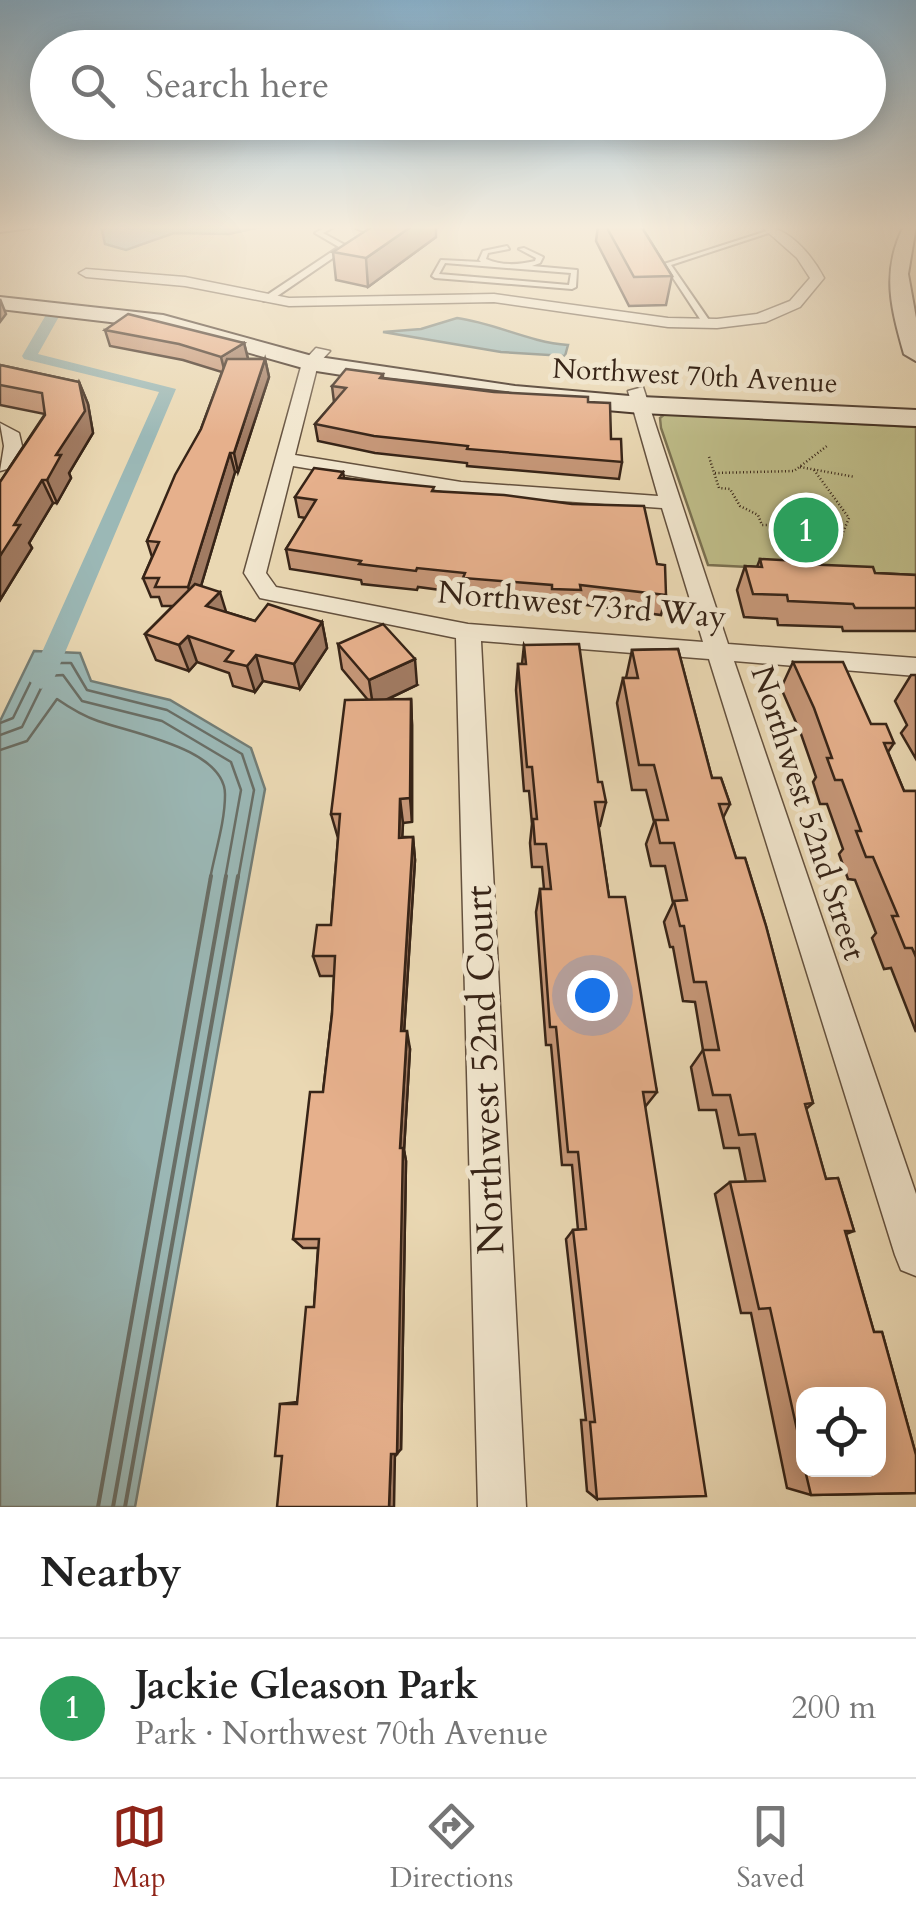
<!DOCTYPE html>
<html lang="en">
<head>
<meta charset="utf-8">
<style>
  :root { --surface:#fff; --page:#f2f2f2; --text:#222; --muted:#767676; --line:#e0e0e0; --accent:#8f2418 }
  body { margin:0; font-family:Cardo,serif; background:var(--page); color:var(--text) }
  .controls { position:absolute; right:30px; bottom:30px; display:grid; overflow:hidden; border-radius:20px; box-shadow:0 5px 25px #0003 }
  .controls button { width:90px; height:90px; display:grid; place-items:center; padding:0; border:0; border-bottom:2px solid var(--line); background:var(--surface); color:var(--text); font:50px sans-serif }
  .you { position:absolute; left:592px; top:995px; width:35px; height:35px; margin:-25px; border:8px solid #fff; border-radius:50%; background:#1a73e8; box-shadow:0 0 0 15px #1a73e833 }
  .badge { display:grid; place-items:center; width:65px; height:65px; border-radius:50%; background:var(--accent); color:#fff; font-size:32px; font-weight:700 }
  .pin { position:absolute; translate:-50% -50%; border:5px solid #fff; box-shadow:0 2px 10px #0006 }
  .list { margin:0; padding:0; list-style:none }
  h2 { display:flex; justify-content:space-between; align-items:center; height:130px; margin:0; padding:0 40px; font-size:42px }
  h2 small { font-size:32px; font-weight:400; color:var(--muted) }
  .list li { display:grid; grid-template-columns:65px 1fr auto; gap:30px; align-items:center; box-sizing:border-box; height:140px; padding:0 40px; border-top:2px solid var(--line) }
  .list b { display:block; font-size:38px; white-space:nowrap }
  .list p { margin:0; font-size:32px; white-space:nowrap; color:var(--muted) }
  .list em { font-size:32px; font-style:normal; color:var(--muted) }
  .icon { flex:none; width:55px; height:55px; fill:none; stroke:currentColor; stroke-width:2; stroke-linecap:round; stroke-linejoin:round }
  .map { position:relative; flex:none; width:916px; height:1507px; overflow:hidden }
  .search { position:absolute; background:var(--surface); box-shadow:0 5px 25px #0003; left:30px; right:30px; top:30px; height:110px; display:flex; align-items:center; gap:25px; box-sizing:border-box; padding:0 35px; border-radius:55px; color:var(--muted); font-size:38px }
  .sheet { height:270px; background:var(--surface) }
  nav { display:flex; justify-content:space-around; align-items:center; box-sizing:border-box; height:140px; border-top:2px solid var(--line); background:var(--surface); font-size:28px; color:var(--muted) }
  nav a { display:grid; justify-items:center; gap:5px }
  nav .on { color:var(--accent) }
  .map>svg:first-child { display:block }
</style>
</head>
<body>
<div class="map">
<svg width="916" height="1507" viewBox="0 0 916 1507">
  <rect width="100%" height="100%" fill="#ead8b3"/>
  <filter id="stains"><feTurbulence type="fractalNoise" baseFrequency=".002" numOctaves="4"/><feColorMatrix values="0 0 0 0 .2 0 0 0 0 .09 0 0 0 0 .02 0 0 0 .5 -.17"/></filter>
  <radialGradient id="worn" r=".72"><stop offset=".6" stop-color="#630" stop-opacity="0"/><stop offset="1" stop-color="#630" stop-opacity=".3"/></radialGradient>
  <polygon fill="#bebc88" stroke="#7a7050" stroke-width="2.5" points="666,413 916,427 916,589 790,569 708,565 661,428 660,418"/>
  <g fill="#9bb8b6" stroke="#737d76" stroke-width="2.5">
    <polygon points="101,226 265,226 229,234 174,233 126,250 105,244"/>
    <path d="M457,318C495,323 528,342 568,345L565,356L501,352L383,332L421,329Z"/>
    <polygon points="34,651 80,653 91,681 170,700 251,748 265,789 135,1507 0,1507 0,721"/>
  </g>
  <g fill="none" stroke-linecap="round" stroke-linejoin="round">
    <g stroke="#696e66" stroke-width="2.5">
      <polyline points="0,723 13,718 40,663 71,663 87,690 167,710 242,754 254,790 238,879"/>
      <polyline points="0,735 22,727 47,676 63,675 82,701 162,721 231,762 241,790 225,879"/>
      <path d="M0,750L27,741L57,699C70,708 83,716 98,721C131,733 226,749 225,795C225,822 215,852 210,879"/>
    </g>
    <g stroke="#696e66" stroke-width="4">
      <polyline points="98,1507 211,876"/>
      <polyline points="113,1507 226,876"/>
      <polyline points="125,1507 238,876"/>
    </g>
    <polygon fill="#9bb8b6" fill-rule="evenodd" points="54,309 61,313 38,354 176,389 53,681 41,689 29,681 159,392 24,359 22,356 47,313"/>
    <defs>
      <g id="lane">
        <polygon points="22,226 46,226 0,232 0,228"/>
        <polygon points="328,226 336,226 323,233 345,245 368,241 365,232 351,226 370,230 375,242 346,249 270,301 264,301 264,297 339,247 315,233"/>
        <polygon points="770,230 775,231 671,265 711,323 704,325 664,264"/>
        <path d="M507,246L509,249L488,253L486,259C502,266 518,265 535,261L536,258L519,249L524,248L543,257L540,263L532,266L577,270L576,287L572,289L435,278L432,276L441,260L481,262L479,260L483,251ZM445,263L571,273L569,285L439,274Z"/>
      </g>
      <g id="street">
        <path d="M761,226C788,226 812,255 824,278L800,307L766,322L717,328L668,327L494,302L289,306L185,286L86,277L79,273L86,269L185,277L289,298L494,294L668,318L717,319L757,314L790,301L810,278L797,258Z"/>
        <path d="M316,348L330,351L318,364L295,455L461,482L658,496L628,391L643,387L728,644L916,658V676L734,661L916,1194V1276L901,1270L895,1255L709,659L481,641L526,1507H478L456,638L260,598L244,573L302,363ZM293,466L461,494L662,508L703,642L468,624L276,587L266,573Z"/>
        <polygon points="0,423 19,433 22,446 7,469 0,471 4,446"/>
      </g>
      <g id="secondary">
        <path d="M904,226H916L908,274L916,318V361L904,354C891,308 881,271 904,226Z"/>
        <polygon points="0,297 163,315 312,356 515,386 641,397 916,410 916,426 641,413 515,402 310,370 161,328 0,309"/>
      </g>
    </defs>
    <use href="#lane" stroke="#64513e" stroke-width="4"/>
    <use href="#street" stroke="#64513e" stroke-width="3"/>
    <use href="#secondary" stroke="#372417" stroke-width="4"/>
    <g stroke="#372417" stroke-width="2.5" stroke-dasharray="1 2.5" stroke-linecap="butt">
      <polyline points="709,457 719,488 730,489 740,506 758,515 762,525 826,525 844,530"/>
      <polyline points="800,467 855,477"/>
      <polyline points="814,470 849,518 839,542"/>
      <polyline points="715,473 794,471 827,446"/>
    </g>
    <use href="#lane" fill="#f1e6ce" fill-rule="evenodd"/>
    <use href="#street" fill="#f1e6ce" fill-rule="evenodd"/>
    <use href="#secondary" fill="#f1e6ce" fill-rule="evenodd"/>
  </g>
  <g fill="#c69778" stroke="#372417" stroke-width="2.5" fill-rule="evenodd">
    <polygon points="598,226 641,226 672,276 666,305 629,306 596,241"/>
    <polygon points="436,237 368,287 336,280 333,252"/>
    <polygon points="105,330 244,343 248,359 265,359 269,377 238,472 235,472 201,586 226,612 255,621 322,622 327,648 300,689 263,681 255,692 233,686 229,673 197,662 189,671 156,660 145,634 173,606 162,606 159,597 151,597 143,578 152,557 147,541 201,429 222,372 183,360 110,346"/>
    <polygon points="0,365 79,382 88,404 93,433 69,473 71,478 57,503 53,503 29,543 32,548 0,600 0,482 45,414 0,405"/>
    <polygon points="383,374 383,378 588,402 611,439 622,462 619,479 467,466 467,463 375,453 318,441 315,424 334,402 332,386"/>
    <polygon points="343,472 344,478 434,491 657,564 666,595 661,615 579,604 578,610 550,609 550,605 463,598 463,593 418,587 417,590 362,584 361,580 290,569 286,549 306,518 299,517 295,497"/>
    <polygon points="760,559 875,573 916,575 916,631 843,631 842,627 778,625 777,619 744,617 737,590 745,566 757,567"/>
    <polygon points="338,644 417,685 386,700 411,699 412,725 412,822 403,823 402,837 413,837 415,860 404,1031 410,1049 404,1150 406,1161 401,1449 282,1456 280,1404 297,1402 314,1307 318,1248 303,1248 293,1239 323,1092 332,1014 334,976 320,976 313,956 331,925 338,838 331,814 368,700 342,669"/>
    <polygon points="524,645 598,782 606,802 600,826 598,826 609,897 657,1092 645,1107 597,1499 587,1491 581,1420 586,1420 566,1239 573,1230 578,1230 572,1165 562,1165 551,1045 546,1045 536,912 540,889 544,889 542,867 532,867 530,843 532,824 529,791 524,791 516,690 518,664 522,664"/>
    <path d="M678,649L712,778H721L730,804L723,818L736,858H745L766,926L813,1103L806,1109L826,1179L838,1178L854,1231L846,1234L874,1332H882L916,1455V1493L811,1495L787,1488L751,1313H741L715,1194L730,1182H746L739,1148H724L716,1110H699L691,1067L703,1050L695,1002L683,1001L673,947H670L664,922L673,903L665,866H651L646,844L654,822L646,790H632L617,703L623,678H626L632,650ZM804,1394H878V1470H804Z"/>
    <polygon points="793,662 894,743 888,752 904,791 916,791 916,1032 891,968 884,969 872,938 876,933 855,880 848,879 839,854 843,849 827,804 820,804 813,782 816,777 801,734 781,688"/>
    <polygon points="911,675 916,675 916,759 901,733 907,725 895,701"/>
  </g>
  <g fill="#a17b62" stroke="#372417" stroke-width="2.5">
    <polygon points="412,226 436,226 436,237 368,287 366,258"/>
    <polygon points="0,299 6,314 0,322"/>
    <polygon points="244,343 248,359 225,373 221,357"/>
    <polygon points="265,359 269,377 238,472 234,453"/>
    <polygon points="79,382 88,404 93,433 69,473 71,478 57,503 47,480"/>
    <polygon points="230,453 235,472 195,606 188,587"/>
    <polygon points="42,480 53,503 29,543 32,548 0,600 0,556 14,525"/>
    <polygon points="220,592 228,618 206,606"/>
    <polygon points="322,622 327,648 300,689 294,664"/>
    <polygon points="188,636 197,662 189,671 179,645"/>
    <polygon points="256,655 263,681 255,692 247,666"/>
    <polygon points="415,659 417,685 373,706 369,680"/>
    <polygon points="411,699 412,725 412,822 410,798"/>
    <polygon points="400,799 403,823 401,861 399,838"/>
    <polygon points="413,837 415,860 403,1049 401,1031"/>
    <polygon points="407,1031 410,1049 404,1150 406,1161 401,1449 397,1454 400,1148"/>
    <polygon points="395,1450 394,1507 389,1507 391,1454"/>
  </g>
  <g fill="#e6b08c" stroke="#372417" stroke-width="2.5">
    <polygon points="373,226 412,226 366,258 333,252"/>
    <polygon points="606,226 641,226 672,276 634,277"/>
    <polygon points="128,314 244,343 221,357 179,344 105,330"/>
    <polygon points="227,359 265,359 234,453 230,453 188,587 155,587 159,578 143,578 159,542 147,541 175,475 201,429"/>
    <polygon points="0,365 79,382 85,411 56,455 61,455 47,480 42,480 14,525 20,525 0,556 0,482 45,415 42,393 0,385"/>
    <polygon points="346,369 383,374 380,378 494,392 588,397 588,402 610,403 611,439 621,439 622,462 467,449 468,446 374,436 315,424 346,388 332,386"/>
    <polygon points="314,468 343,472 339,478 434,487 432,491 504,495 572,504 644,506 657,564 665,565 666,595 580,585 581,590 552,589 552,585 463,578 465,573 417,568 416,571 359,564 361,561 286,549 316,500 295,497"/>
    <polygon points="760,559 800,561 802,564 873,567 875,573 916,575 916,608 855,608 853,604 788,601 787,595 753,594 745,566 762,567"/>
    <polygon points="195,584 220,592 206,606 255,621 268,604 322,622 294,664 256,655 247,666 225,661 233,651 188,636 179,645 145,634"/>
    <polygon points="383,624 415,659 369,680 338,644"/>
    <polygon points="579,644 598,782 602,782 606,802 595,802 609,897 625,897 657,1092 643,1092 706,1496 597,1499 590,1422 595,1422 573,1230 586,1229 578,1152 568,1152 556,1027 550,1027 540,889 551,889 546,844 535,844 533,819 537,819 532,767 527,767 518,664 526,664 524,645"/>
    <polygon points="678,649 712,778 721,778 730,804 719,804 736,858 745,858 766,926 813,1103 805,1104 826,1179 838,1178 854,1231 845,1231 874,1332 882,1332 916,1455 916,1493 811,1495 805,1470 878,1470 878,1394 804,1394 804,1461 770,1308 759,1309 730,1182 765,1181 755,1134 739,1135 730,1095 713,1095 703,1050 719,1050 706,982 694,982 684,926 680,926 674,901 687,900 674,843 660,843 655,820 668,820 654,765 639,765 623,678 638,678 632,650"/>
    <polygon points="793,662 843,662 871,724 886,724 894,743 884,743 904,791 916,791 916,957 912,948 905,948 892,916 898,916 873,857 866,857 856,831 861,831 842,780 835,780 827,758 832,758 814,708"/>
    <polygon points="411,699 410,798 400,799 399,838 413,837 401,1031 407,1031 400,1148 403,1148 397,1454 391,1454 389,1507 277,1507 282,1456 275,1456 280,1404 297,1404 306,1307 314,1307 319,1239 293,1239 310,1092 323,1092 332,1014 335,956 313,956 317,925 331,925 340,814 331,814 345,700"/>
  </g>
  <linearGradient id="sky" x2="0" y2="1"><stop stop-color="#89b6d4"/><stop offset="0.52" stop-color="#f6eddd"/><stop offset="1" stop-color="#f6eddd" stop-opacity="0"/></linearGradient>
  <rect width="916" height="437" fill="url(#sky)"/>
  <g text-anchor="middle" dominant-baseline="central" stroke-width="10" stroke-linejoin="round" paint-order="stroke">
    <g font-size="28" fill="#372417" stroke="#f1e6ce">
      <text transform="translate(695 376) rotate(3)">Northwest 70th Avenue</text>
    </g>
    <g font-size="32" fill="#372417" stroke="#f1e6ce">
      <text transform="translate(582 605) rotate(5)">Northwest 73rd Way</text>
      <text transform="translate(808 813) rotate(72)">Northwest 52nd Street</text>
    </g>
    <g font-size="38" fill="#372417" stroke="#f1e6ce">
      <text transform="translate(485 1070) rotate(-92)">Northwest 52nd Court</text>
    </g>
  </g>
  <rect width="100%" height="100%" filter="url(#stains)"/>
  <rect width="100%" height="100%" fill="url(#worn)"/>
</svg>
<div class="controls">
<button><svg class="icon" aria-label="locate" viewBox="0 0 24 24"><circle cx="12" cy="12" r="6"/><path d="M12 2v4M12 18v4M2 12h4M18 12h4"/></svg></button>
</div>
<div class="you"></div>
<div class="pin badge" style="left:806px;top:530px;background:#2e9e5b">1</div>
<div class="search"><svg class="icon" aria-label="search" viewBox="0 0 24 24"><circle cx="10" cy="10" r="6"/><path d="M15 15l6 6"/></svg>Search here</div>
</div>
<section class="sheet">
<h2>Nearby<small></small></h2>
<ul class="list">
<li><span class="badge" style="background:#2e9e5b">1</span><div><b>Jackie Gleason Park</b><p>Park · Northwest 70th Avenue</p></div><em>200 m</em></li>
</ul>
</section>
<nav>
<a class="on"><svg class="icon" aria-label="map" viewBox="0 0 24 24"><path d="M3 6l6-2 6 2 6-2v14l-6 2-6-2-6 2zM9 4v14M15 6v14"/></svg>Map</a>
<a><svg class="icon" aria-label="directions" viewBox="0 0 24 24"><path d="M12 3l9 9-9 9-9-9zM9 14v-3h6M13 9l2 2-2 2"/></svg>Directions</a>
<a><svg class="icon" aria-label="saved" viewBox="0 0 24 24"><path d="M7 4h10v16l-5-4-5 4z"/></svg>Saved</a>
</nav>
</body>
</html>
